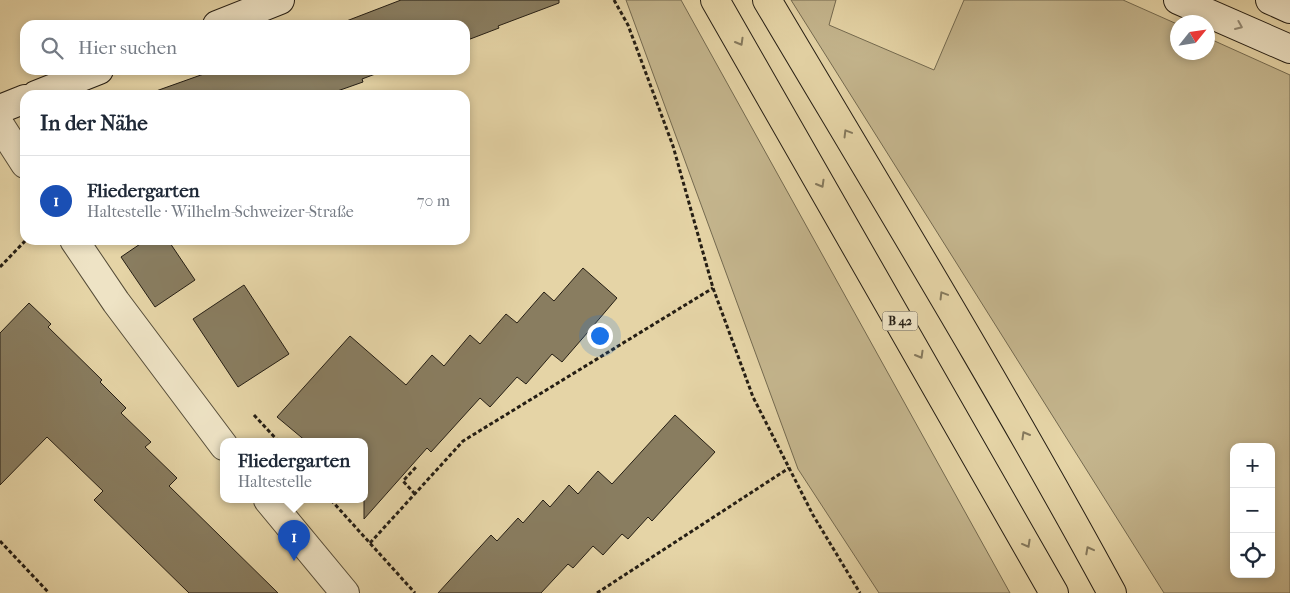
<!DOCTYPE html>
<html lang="de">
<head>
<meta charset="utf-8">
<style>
  :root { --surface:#fff; --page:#f2f2f3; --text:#1f2937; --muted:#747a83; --line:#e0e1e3; --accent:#8f2418 }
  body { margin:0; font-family:"IM FELL French Canon",serif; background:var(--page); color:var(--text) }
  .controls { position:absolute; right:15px; bottom:15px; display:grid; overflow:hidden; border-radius:10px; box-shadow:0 2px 8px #0003 }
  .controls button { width:45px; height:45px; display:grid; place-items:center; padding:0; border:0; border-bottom:1px solid var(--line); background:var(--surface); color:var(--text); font:25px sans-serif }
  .compass { position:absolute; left:1170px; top:15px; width:45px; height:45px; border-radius:50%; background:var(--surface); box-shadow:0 2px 8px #0003; rotate:60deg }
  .you { position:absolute; left:599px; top:335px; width:18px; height:18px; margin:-12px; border:4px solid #fff; border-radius:50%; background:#1a73e8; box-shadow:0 0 0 8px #1a73e833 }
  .badge { display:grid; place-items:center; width:32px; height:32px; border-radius:50%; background:var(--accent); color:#fff; font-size:16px; font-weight:700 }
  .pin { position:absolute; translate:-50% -41px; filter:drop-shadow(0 1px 2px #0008) }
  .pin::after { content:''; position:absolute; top:26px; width:18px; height:15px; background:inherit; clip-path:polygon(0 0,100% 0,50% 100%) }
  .popup { position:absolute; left:220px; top:438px; width:148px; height:65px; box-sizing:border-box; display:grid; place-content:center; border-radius:10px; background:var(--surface); filter:drop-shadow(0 1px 4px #0005); font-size:16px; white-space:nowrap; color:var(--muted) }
  .popup b { font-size:19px; color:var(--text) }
  .popup::after { content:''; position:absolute; left:50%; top:100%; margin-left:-10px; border:10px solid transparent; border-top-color:var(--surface) }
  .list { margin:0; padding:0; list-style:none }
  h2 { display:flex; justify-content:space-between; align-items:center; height:65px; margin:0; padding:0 20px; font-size:21px }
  h2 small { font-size:16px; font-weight:400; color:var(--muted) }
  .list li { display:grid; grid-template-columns:32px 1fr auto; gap:15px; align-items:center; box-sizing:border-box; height:90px; padding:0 20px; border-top:1px solid var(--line) }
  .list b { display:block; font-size:19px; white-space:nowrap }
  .list p { margin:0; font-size:16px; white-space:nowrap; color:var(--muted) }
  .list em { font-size:16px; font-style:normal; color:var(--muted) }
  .icon { flex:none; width:28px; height:28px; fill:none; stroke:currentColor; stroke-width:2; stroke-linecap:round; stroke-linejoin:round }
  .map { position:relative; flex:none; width:1290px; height:593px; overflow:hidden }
  .search { position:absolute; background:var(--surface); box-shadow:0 2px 8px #0003; left:20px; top:20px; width:450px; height:55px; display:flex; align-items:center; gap:12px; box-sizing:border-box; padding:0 18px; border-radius:15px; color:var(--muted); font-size:19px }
  .panel { position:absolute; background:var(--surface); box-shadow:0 2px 8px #0003; left:20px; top:90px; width:450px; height:155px; border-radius:15px }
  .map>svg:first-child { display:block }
</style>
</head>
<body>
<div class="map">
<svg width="1290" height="593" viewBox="0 0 1290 593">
  <rect width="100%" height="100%" fill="#e5d4a6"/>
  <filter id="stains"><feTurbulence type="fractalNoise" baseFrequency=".004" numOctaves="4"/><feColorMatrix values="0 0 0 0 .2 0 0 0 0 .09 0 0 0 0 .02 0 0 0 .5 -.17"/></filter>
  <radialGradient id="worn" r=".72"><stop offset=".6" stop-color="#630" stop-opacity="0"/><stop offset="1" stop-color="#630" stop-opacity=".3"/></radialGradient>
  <g fill="#c4b58d" stroke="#746a50" fill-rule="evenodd">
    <polygon points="626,0 681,0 1010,593 879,593 798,469"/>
    <path d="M791,0H836L829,25L934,70L964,0H1123L1177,24L1178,52H1208V38L1290,75V593H1164ZM1234,447H1271V574H1234Z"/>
  </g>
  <g fill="#897d60" stroke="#251e14">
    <polygon points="401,0 559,0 559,3 498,26 499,28 465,41 465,25 336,25"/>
    <polygon points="215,70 386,70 362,79 363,82 326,95 156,95 156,91"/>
    <polygon points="146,240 168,240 195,280 155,307 121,257"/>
    <polygon points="583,268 617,298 588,332 562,362 552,354 526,384 517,377 490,407 480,398 431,452 427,448 364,519 364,442 307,442 277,417 350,336 406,385 432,355 444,366 470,335 480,344 506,314 517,323 544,292 554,301"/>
    <polygon points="244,285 289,354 238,387 193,319"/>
    <polygon points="29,303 51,324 48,327 102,380 100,382 126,408 121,413 151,442 145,447 177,478 169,486 278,593 189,593 94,500 103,491 47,437 0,485 0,333"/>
    <polygon points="675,415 715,452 652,521 648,517 628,539 622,534 603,555 593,546 573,568 568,564 541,593 438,593 491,535 497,541 518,518 523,523 543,500 550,507 569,485 578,494 598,471 612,484"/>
  </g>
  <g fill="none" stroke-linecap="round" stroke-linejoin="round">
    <defs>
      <g id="street">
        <polyline points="0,125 25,164"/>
        <polyline points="74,240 116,302 224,446"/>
        <polyline points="268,500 345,593"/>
      </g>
      <g id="secondary">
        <polyline points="1178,0 1290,49"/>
        <polyline points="1270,0 1290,9"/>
        <polyline points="217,25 280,0"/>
        <polyline points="36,95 99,70"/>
        <polyline points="0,109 25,99"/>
      </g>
      <g id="highway">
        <polyline points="715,0 1054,593"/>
        <path d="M767,0C884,197 1003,392 1112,593"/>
      </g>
    </defs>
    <use href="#street" stroke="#554c38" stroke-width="30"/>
    <use href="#secondary" stroke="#251e14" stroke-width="30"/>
    <use href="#highway" stroke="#251e14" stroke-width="30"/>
    <g stroke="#251e14" stroke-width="3" stroke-dasharray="4 2.5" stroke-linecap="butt">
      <polyline points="614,0 628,25 673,146 713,288 753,397 813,515 860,593"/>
      <polyline points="0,267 26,240"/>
      <polyline points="254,415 279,442"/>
      <polyline points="415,494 403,481 416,467"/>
      <polyline points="331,500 415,593"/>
      <polyline points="0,541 49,593"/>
      <polyline points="370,543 463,441 713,288"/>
      <polyline points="597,593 789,468"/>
    </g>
    <use href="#street" stroke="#eee3c5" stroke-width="28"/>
    <use href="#secondary" stroke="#eee3c5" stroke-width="28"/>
    <use href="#highway" stroke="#e5d4a6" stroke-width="28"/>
  </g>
  <defs><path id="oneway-chevron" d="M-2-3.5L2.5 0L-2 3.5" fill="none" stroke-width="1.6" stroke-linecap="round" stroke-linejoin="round" transform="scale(1.25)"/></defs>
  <use stroke="#948a75" href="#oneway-chevron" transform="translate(1239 26) rotate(23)"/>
  <g stroke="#85795d">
    <use href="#oneway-chevron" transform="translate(740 42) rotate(60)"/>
    <use href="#oneway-chevron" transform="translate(847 133) rotate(-121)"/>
    <use href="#oneway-chevron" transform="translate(821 184) rotate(60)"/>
    <use href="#oneway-chevron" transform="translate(943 295) rotate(-121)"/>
    <use href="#oneway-chevron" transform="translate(920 355) rotate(60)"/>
    <use href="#oneway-chevron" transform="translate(1025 435) rotate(-120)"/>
    <use href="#oneway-chevron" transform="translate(1027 544) rotate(61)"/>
    <use href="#oneway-chevron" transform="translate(1089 550) rotate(-118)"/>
  </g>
  <g text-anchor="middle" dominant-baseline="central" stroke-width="4" stroke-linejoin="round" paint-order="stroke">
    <rect fill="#eee3c5" stroke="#615949" stroke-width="1" x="882.5" y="311.5" width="35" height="19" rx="4"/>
    <g font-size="12" font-weight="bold" fill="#251e14">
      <text x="900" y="321">B 42</text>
    </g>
  </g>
  <rect width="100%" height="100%" filter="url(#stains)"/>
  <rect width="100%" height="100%" fill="url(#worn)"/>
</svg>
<div class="controls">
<button>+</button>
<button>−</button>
<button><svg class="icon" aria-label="locate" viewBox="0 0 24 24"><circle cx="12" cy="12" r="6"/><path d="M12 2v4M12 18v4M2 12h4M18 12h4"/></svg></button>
</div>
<svg class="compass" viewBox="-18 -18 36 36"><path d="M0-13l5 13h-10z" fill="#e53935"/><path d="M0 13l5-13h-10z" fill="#747a83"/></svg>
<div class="you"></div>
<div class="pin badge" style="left:294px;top:561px;background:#1a4fb4">1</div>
<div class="popup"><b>Fliedergarten</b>Haltestelle</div>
<div class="search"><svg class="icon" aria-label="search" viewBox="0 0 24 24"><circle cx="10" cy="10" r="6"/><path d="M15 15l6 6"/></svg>Hier suchen</div>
<section class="panel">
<h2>In der Nähe<small></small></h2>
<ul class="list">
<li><span class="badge" style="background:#1a4fb4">1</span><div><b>Fliedergarten</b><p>Haltestelle · Wilhelm-Schweizer-Straße</p></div><em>70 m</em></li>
</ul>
</section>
</div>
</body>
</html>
